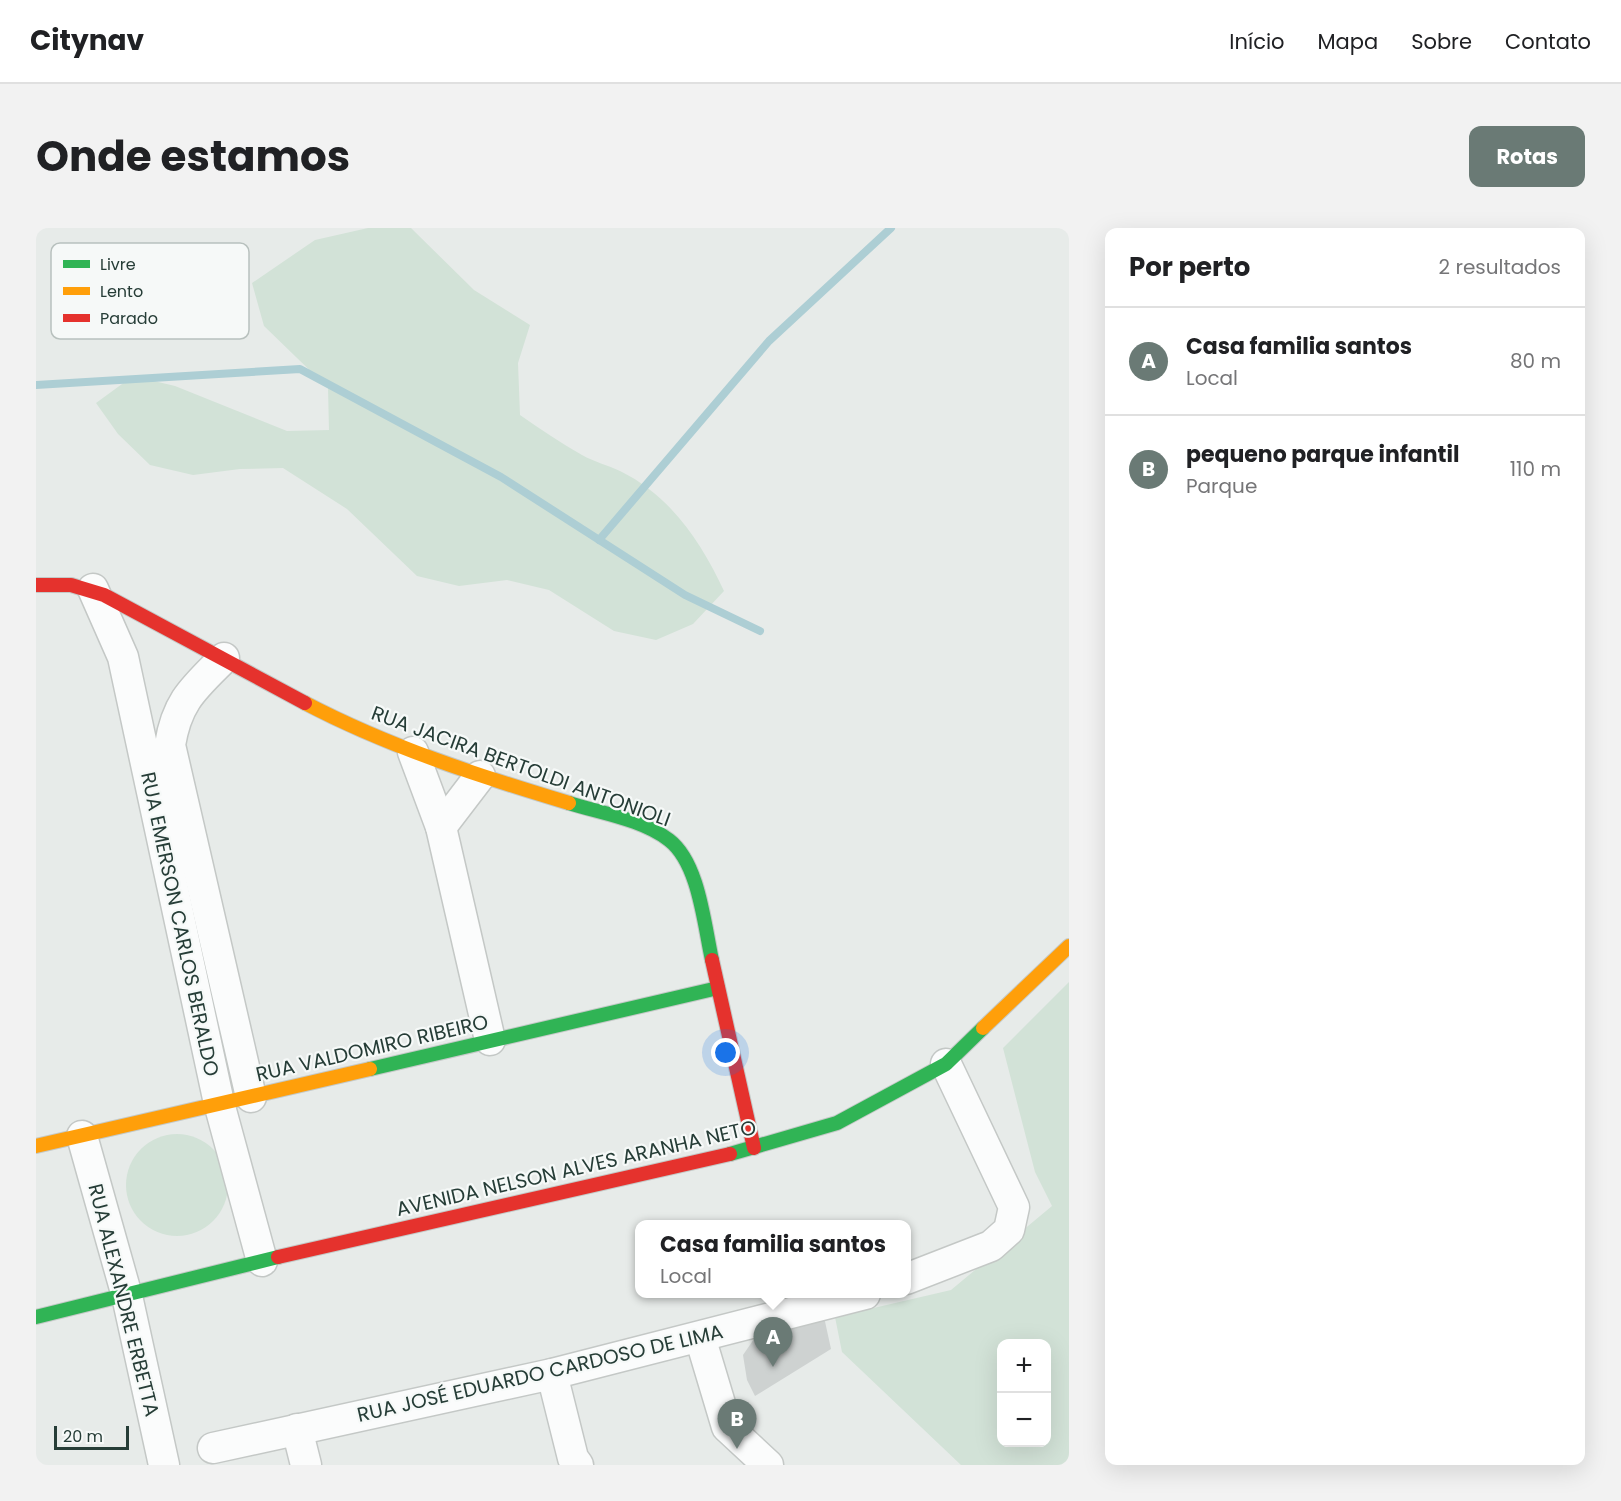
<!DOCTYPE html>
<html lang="pt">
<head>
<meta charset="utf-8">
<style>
  :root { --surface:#fff; --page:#f2f2f2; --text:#202124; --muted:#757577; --line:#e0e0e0; --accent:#6a7a75 }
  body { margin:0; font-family:Poppins,sans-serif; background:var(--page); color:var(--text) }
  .controls { position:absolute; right:18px; bottom:18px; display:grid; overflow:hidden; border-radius:12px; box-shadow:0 6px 24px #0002 }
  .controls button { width:54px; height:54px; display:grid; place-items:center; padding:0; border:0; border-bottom:2px solid var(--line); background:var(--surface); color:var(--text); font:30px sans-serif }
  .scale { position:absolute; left:18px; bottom:15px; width:75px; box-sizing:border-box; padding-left:6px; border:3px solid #263d37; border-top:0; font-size:16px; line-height:21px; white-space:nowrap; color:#263d37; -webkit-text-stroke:4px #f6f9f8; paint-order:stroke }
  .you { position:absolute; left:690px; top:825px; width:21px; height:21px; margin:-15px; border:4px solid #fff; border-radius:50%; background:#1a73e8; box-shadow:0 0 0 9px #1a73e833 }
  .badge { display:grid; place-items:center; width:39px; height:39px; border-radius:50%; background:var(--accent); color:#fff; font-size:20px; font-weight:700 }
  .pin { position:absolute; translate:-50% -50px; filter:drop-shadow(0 2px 3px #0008) }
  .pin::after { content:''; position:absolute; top:32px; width:21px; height:18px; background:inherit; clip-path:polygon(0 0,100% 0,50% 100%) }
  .popup { position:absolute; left:599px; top:992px; width:276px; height:78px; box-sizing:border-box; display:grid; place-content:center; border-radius:12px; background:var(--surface); filter:drop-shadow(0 2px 4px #0005); font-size:20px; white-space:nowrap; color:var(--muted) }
  .popup b { font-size:22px; color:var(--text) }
  .popup::after { content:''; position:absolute; left:50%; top:100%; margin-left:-12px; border:12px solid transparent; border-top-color:var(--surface) }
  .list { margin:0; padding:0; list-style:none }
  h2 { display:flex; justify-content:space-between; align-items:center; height:78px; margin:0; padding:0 24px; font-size:26px }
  h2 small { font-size:20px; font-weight:400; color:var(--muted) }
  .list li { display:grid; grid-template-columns:39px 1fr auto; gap:18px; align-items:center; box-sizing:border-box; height:108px; padding:0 24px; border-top:2px solid var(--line) }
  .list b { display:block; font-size:22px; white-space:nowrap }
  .list p { margin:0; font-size:20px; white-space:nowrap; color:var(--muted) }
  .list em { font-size:20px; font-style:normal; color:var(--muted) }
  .map { position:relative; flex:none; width:1033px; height:1237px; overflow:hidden; border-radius:12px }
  header { display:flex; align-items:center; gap:36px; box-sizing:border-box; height:84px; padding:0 30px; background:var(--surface); border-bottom:2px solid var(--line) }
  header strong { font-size:28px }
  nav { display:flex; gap:33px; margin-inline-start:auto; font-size:21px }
  .intro { display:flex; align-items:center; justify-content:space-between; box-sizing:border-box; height:144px; padding:0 36px }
  h1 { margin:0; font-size:42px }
  .button { padding:15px 27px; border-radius:12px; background:var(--accent); color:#fff; font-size:21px; font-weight:700 }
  main { display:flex; gap:36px; padding:0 36px }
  aside { flex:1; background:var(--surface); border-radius:12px; box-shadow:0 6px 24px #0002 }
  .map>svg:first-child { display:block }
</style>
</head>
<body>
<header>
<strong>Citynav</strong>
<nav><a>Início</a><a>Mapa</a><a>Sobre</a><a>Contato</a></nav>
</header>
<div class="intro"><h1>Onde estamos</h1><a class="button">Rotas</a></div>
<main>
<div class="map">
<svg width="1033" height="1237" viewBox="0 0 1033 1237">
  <rect width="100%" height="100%" fill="#e7ebe9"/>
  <g fill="#d2e2d7" fill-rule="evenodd">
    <path d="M332,0H375L438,62L494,97L482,135L484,187C504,201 525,215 546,227C558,234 572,237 584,243C635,268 665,314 688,363L657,396L620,412L578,403L513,362L471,352L423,358L381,348L311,281L247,240L204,241L157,247L114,237L82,206L60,175L97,148L139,158L251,203L293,202L292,160L228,98L216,55L279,12Z"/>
    <path d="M1033,754V1237H925L806,1124L799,1089L915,1062L1016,978L999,944L967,820ZM966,1116H1011V1214H966Z"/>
    <circle cx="141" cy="957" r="51"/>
  </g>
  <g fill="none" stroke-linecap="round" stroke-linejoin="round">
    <g stroke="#adced4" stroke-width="8">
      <polyline points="0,157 264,141 465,249 649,367 724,403"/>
      <polyline points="563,312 733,113 855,0"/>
    </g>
  </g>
  <polygon fill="#ced2d1" points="788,1089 795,1121 719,1168 711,1152 707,1127 718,1111"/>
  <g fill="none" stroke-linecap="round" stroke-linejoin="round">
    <defs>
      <g id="street">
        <polyline points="57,361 87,429 183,875 226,1033"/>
        <path d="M188,430C158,460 141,473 134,517L215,869"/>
        <polyline points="377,524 405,599 454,812"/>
        <polyline points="405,599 444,548"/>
        <polyline points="46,908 91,1068 128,1237"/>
        <polyline points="870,1051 955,1018 973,1002 978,979 910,836"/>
        <polyline points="664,1109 691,1199 732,1237"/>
        <polyline points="516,1146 537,1230 542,1237"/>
        <polyline points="261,1201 270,1237"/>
        <polyline points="177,1220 516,1146 829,1066"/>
      </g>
      <g id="fast">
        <path d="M533,575C564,585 606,591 633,612C663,635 668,696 676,732"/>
        <polyline points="334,841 682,760"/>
        <polyline points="694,926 801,895 910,836 947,800"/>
        <polyline points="0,1089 242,1029"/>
      </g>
      <g id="slow">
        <path d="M269,475C353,519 443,548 533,575"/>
        <polyline points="947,800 1033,718"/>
        <polyline points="0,918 334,841"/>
      </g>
      <g id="jam">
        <polyline points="0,357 35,357 68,367 269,475"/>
        <polyline points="676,732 718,920"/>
        <polyline points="242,1029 694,926"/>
      </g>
    </defs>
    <use href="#street" stroke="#c4c8c6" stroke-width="33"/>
    <use href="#fast" stroke="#c4c9c7" stroke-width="16"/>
    <use href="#slow" stroke="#c4c9c7" stroke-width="16"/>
    <use href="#jam" stroke="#c4c9c7" stroke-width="16"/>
    <use href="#street" stroke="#fbfcfc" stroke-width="30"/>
    <use href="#fast" stroke="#30b455" stroke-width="14"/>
    <use href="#slow" stroke="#ff9f0a" stroke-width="14"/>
    <use href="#jam" stroke="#e5322d" stroke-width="14"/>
  </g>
  <g text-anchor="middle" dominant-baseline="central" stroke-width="4.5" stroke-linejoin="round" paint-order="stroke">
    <g font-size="20" fill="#263d37" stroke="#f6f9f8">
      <text transform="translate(485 538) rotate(20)">RUA JACIRA BERTOLDI ANTONIOLI</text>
      <text transform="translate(144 696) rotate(78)">RUA EMERSON CARLOS BERALDO</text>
      <text transform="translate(336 820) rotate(-13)">RUA VALDOMIRO RIBEIRO</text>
      <text transform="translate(540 940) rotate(-13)">AVENIDA NELSON ALVES ARANHA NETO</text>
      <text transform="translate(88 1072) rotate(76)">RUA ALEXANDRE ERBETTA</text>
      <text transform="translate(504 1145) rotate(-13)">RUA JOSÉ EDUARDO CARDOSO DE LIMA</text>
    </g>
  </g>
  <rect x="15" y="15" width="198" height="96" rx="9" fill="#f6f9f8" stroke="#b8c1be" stroke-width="1.5"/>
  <rect x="27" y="32" width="27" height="8" fill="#30b455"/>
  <rect x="27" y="59" width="27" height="8" fill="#ff9f0a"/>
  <rect x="27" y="86" width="27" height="8" fill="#e5322d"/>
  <g font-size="16" fill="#263d37">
    <text x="64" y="42">Livre</text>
    <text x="64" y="69">Lento</text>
    <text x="64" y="96">Parado</text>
  </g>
</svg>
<div class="controls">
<button>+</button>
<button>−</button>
</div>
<div class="scale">20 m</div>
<div class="you"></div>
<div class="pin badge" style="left:737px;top:1139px">A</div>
<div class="popup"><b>Casa familia santos</b>Local</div>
<div class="pin badge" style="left:701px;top:1221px">B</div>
</div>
<aside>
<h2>Por perto<small>2 resultados</small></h2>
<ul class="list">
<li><span class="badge">A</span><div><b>Casa familia santos</b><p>Local</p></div><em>80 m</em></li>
<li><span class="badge">B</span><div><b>pequeno parque infantil</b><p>Parque</p></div><em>110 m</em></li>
</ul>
</aside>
</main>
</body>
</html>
